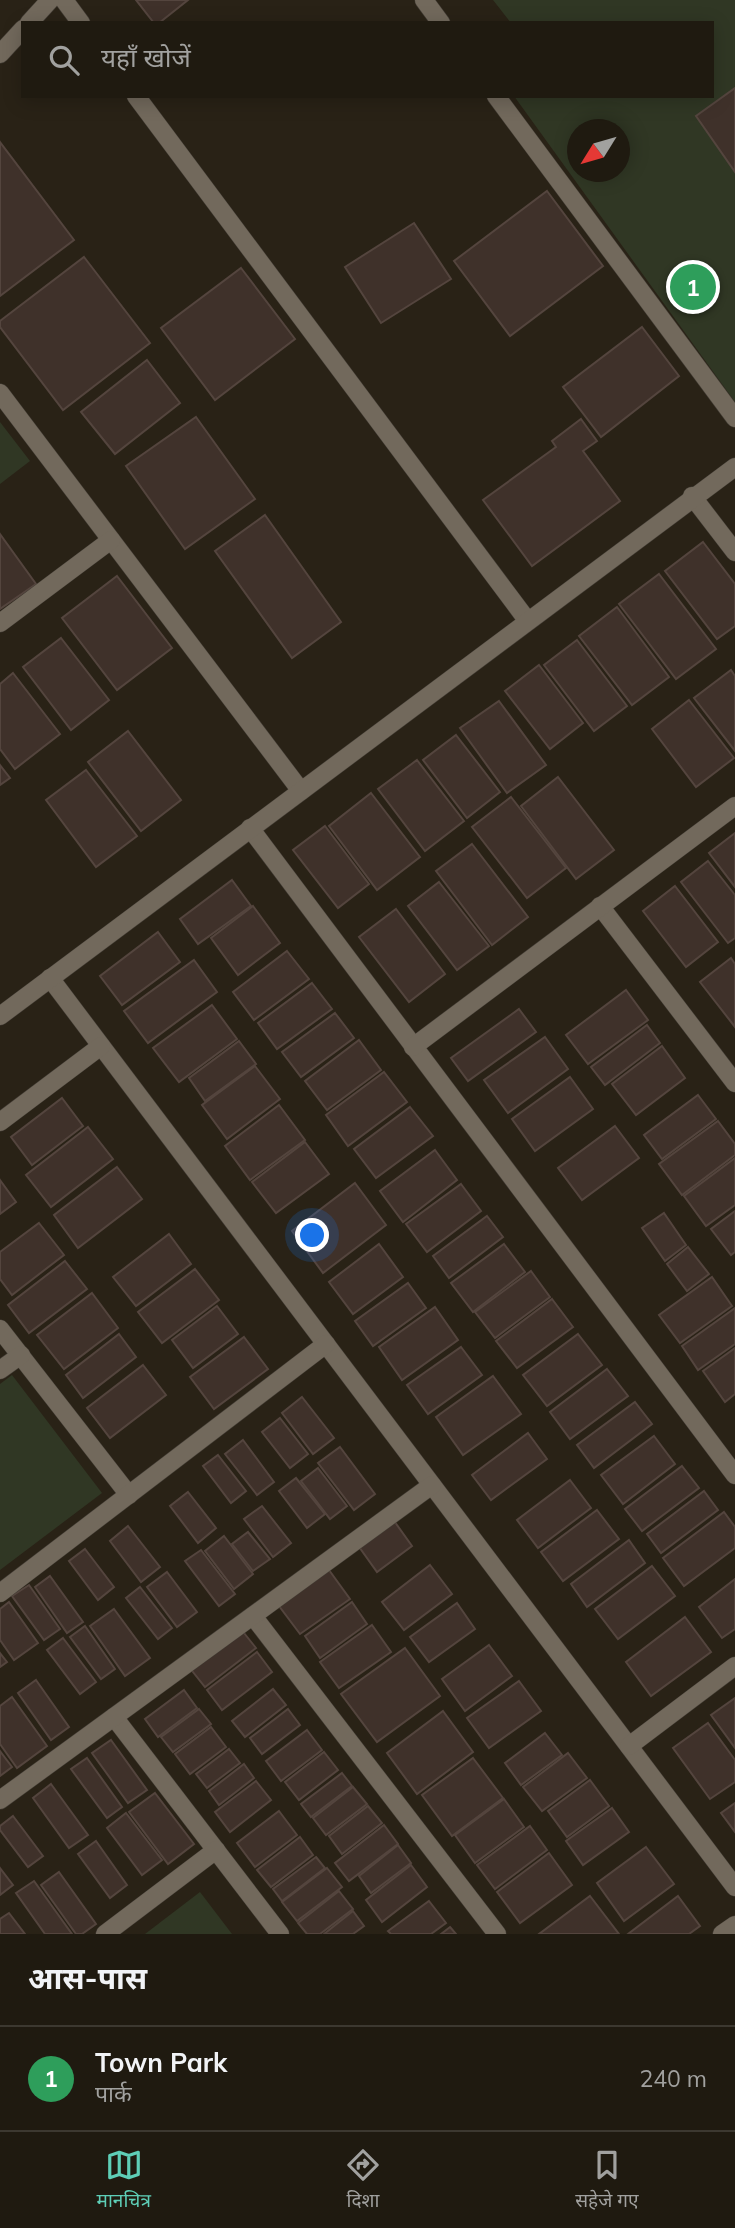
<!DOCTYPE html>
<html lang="hi">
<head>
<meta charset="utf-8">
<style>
  :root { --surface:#1f1a10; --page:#2c271e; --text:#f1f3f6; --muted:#a1a19f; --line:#3c3830; --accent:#5eceb7 }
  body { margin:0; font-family:Mulish,"Noto Sans Devanagari",sans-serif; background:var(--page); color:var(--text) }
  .compass { position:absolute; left:567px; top:119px; width:63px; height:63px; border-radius:50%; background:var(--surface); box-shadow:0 4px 18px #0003; rotate:233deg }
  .you { position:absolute; left:313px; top:1236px; width:24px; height:24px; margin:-18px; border:5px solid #fff; border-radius:50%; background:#1a73e8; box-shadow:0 0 0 10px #1a73e833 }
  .badge { display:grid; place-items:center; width:46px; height:46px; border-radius:50%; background:var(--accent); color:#fff; font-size:23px; font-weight:700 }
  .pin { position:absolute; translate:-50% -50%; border:4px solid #fff; box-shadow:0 2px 7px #0006 }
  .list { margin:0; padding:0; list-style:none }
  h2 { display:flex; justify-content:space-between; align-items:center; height:91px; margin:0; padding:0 28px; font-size:30px }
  h2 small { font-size:23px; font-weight:400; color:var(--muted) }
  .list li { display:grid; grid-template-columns:46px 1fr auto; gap:21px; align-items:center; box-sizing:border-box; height:105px; padding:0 28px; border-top:2px solid var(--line) }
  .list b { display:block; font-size:26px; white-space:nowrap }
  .list p { margin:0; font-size:23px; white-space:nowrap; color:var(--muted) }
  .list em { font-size:23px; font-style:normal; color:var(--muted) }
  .icon { flex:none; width:38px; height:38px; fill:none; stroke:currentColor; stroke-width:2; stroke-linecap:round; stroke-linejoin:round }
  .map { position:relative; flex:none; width:735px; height:1934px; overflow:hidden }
  .search { position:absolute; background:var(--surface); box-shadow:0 4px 18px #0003; left:21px; right:21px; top:21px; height:77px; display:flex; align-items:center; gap:18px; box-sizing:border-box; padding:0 24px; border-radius:0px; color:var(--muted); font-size:26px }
  .sheet { height:196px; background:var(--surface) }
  nav { display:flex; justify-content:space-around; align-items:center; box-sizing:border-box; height:98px; border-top:2px solid var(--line); background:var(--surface); font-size:19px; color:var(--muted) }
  nav a { display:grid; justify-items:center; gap:4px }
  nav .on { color:var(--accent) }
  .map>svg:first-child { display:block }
</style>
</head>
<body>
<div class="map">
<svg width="735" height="1934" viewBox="0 0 735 1934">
  <rect width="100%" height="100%" fill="#292216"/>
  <g fill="#303724" fill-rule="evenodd">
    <path d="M493,0H735V402L514,96H712V23H511ZM578,130H620V172H578Z"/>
    <polygon points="0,422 30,461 0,484"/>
    <polygon points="12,1375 102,1493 0,1570 0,1384"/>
    <polygon points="200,1892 232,1934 145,1934"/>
  </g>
  <g fill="#3f312a" stroke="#54453e" stroke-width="2">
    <polygon points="136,0 188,0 159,23 154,23"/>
    <polygon points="735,88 735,172 696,116"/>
    <polygon points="0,142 74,240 0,296"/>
    <polygon points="547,191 603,266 510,336 454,261"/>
    <polygon points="414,223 451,279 381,323 345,267"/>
    <polygon points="84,257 150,343 63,410 0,327 0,321"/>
    <polygon points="241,268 295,339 215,400 161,328"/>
    <polygon points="642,327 679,376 601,437 563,387"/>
    <polygon points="147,360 180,403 115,454 81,412"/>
    <polygon points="196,417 255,499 185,549 126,466"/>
    <polygon points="581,419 597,441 583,451 620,501 532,566 483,500 556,447 552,441"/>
    <polygon points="265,515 341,622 292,658 215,551"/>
    <polygon points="0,534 36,584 0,609"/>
    <polygon points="703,542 735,584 735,626 717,639 665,571"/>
    <polygon points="659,574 716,649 676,679 619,604"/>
    <polygon points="117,576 172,648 117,690 62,618"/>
    <polygon points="617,607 669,677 632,705 579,636"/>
    <polygon points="61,638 109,700 71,730 23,667"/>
    <polygon points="577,640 627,706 594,731 544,665"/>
    <polygon points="539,665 583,723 550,749 505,691"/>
    <polygon points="731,670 735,676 735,751 694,698"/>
    <polygon points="13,673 60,734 15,769 0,749 0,684"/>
    <polygon points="689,700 734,758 696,787 652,729"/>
    <polygon points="499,701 546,765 507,793 460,728"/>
    <polygon points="128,731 181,800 141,831 88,762"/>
    <polygon points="456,735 500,792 467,818 423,760"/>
    <polygon points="417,760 464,821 425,851 378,789"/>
    <polygon points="0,765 10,778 0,785"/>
    <polygon points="86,770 137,836 96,867 46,800"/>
    <polygon points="558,777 614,850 576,879 521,806"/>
    <polygon points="371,793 420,857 377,890 329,826"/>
    <polygon points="511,797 566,868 527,898 472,827"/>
    <polygon points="325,826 369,884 338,908 293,850"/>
    <polygon points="735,833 735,887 709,853"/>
    <polygon points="472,844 528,917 492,945 436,871"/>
    <polygon points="708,861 735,895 735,938 728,943 681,882"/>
    <polygon points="232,880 251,906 198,944 180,919"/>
    <polygon points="439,882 489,946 457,970 408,906"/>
    <polygon points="675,886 718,942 686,967 643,911"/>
    <polygon points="253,906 280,943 238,975 211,938"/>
    <polygon points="396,909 445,974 409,1002 359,937"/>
    <polygon points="158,932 180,962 122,1005 100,976"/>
    <polygon points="287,951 309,979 254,1020 233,992"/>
    <polygon points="731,958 735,964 735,1027 700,982"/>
    <polygon points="194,960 217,992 148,1043 124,1011"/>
    <polygon points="312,983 332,1009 277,1049 258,1023"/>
    <polygon points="626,990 648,1020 588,1064 566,1035"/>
    <polygon points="212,1005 237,1039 179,1082 153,1048"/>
    <polygon points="519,1009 536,1032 468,1081 451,1058"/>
    <polygon points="335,1013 354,1038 301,1077 282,1052"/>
    <polygon points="647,1025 660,1043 605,1085 591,1067"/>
    <polygon points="545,1037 568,1069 508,1113 484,1080"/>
    <polygon points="359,1040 381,1070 327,1110 305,1081"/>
    <polygon points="239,1041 256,1064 205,1101 189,1078"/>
    <polygon points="662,1046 685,1078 636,1115 612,1084"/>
    <polygon points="255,1066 280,1099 227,1139 202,1105"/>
    <polygon points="384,1072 407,1102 348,1146 326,1115"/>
    <polygon points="570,1077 593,1109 535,1151 512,1119"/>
    <polygon points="698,1095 716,1119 662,1159 644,1135"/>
    <polygon points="62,1098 83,1126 32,1165 11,1137"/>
    <polygon points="279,1105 305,1140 250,1180 225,1146"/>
    <polygon points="410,1107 433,1136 376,1178 354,1149"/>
    <polygon points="718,1121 735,1144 735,1155 682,1195 659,1164"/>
    <polygon points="615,1126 639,1158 582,1200 558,1168"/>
    <polygon points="88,1127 113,1159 51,1207 26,1175"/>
    <polygon points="305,1142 329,1174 276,1213 252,1182"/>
    <polygon points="435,1150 457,1180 403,1222 380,1191"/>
    <polygon points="735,1158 735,1205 706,1226 684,1196"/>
    <polygon points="117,1167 142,1199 78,1248 54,1215"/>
    <polygon points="0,1180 16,1202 0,1214"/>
    <polygon points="355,1183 386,1225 323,1273 292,1231"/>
    <polygon points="461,1184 481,1211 427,1252 406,1224"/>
    <polygon points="735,1211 735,1252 731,1255 711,1229"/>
    <polygon points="664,1213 686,1245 665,1261 642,1228"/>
    <polygon points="487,1216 503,1237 449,1278 433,1256"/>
    <polygon points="39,1223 64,1255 12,1295 0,1279 0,1252"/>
    <polygon points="169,1234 191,1264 136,1306 113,1277"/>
    <polygon points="379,1244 403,1277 353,1314 329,1282"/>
    <polygon points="504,1244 525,1272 473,1312 451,1283"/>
    <polygon points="688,1247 709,1274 687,1291 667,1264"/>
    <polygon points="65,1261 87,1289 29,1333 8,1305"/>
    <polygon points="195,1269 219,1300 162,1343 138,1312"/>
    <polygon points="531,1271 550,1297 495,1338 475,1312"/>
    <polygon points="712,1277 732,1306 680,1343 659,1315"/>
    <polygon points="408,1283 426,1308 373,1346 355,1321"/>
    <polygon points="92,1293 118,1328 64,1369 37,1335"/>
    <polygon points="552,1299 573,1327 517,1368 496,1341"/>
    <polygon points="217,1306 238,1334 193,1368 172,1340"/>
    <polygon points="435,1307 458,1340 402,1380 379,1347"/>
    <polygon points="735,1308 735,1344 698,1370 682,1346"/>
    <polygon points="119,1334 136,1357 83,1398 66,1375"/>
    <polygon points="578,1334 602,1365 547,1406 523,1375"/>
    <polygon points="244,1337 268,1369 214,1409 190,1377"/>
    <polygon points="461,1347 482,1375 428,1414 407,1385"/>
    <polygon points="735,1348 735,1394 725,1402 703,1371"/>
    <polygon points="143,1365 166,1395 110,1438 87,1408"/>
    <polygon points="607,1369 628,1396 570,1439 550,1412"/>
    <polygon points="493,1376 521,1414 463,1455 436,1417"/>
    <polygon points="302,1397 334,1438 313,1454 282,1413"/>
    <polygon points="635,1402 652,1424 594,1468 577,1445"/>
    <polygon points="280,1418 308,1454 290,1468 262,1432"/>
    <polygon points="528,1433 547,1459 491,1500 472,1475"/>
    <polygon points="654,1436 675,1464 623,1504 601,1475"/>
    <polygon points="243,1440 274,1482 257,1495 225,1454"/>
    <polygon points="340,1447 375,1494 354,1510 318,1463"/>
    <polygon points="218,1455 246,1491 231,1503 203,1466"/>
    <polygon points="682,1466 699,1488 642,1531 625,1509"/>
    <polygon points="318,1468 347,1506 330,1519 301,1481"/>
    <polygon points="296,1478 325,1514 307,1528 279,1491"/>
    <polygon points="570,1480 591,1508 538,1548 517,1520"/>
    <polygon points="704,1491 718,1510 661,1553 647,1534"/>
    <polygon points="188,1492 216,1528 198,1543 170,1506"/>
    <polygon points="262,1506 291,1543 273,1557 244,1519"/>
    <polygon points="597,1510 619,1539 563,1581 541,1552"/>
    <polygon points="724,1512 735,1527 735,1548 684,1586 663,1558"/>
    <polygon points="392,1518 412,1546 377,1572 357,1544"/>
    <polygon points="128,1526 160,1567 141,1582 110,1541"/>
    <polygon points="248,1532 270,1559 253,1571 232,1544"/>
    <polygon points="224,1536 253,1574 234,1589 205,1551"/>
    <polygon points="629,1540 645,1563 587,1607 571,1584"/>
    <polygon points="85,1549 114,1587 98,1600 69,1561"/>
    <polygon points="201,1550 235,1594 219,1606 185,1561"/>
    <polygon points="430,1565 452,1594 404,1630 382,1602"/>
    <polygon points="652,1566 675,1596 618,1639 595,1609"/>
    <polygon points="329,1570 350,1599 300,1634 279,1606"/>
    <polygon points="167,1572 197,1612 177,1627 147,1587"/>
    <polygon points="50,1576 83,1622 67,1633 35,1587"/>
    <polygon points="735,1579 735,1629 722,1638 699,1607"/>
    <polygon points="29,1585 60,1629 44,1640 12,1596"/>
    <polygon points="140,1587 172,1628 158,1639 126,1598"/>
    <polygon points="9,1602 38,1643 14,1660 0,1640 0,1609"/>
    <polygon points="352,1602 367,1624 320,1658 305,1636"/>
    <polygon points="457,1603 475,1629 429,1662 410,1637"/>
    <polygon points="114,1609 150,1658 125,1676 90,1626"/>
    <polygon points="685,1617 711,1652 651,1696 626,1662"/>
    <polygon points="372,1625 391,1652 339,1688 320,1662"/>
    <polygon points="85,1626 115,1669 101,1679 70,1637"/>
    <polygon points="240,1628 256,1648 205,1687 189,1667"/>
    <polygon points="63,1638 96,1682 80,1694 47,1650"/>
    <polygon points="489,1645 512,1676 465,1711 442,1679"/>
    <polygon points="405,1648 440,1696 377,1742 341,1694"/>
    <polygon points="257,1652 272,1672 222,1710 207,1690"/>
    <polygon points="0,1653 7,1662 0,1667"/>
    <polygon points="36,1680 69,1727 51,1740 18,1693"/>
    <polygon points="519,1681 541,1711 489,1748 467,1718"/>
    <polygon points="273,1689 286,1705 245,1737 232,1721"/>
    <polygon points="184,1690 197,1708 158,1737 145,1719"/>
    <polygon points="12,1697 47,1746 17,1768 0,1744 0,1706"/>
    <polygon points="735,1698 735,1748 711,1715"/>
    <polygon points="199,1709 211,1724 173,1752 161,1737"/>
    <polygon points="288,1709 300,1725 262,1754 250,1738"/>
    <polygon points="443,1711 473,1752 417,1794 387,1753"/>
    <polygon points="708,1723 735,1760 735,1782 710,1799 673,1748"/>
    <polygon points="211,1727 226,1747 190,1774 175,1754"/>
    <polygon points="307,1730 322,1750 281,1781 266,1761"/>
    <polygon points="545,1733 562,1755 521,1785 505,1763"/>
    <polygon points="111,1740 147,1790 128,1803 92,1753"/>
    <polygon points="229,1749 240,1763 207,1788 196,1774"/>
    <polygon points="0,1751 12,1767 0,1776"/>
    <polygon points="324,1752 338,1770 299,1800 285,1782"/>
    <polygon points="568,1753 587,1778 542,1811 523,1787"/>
    <polygon points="87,1758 122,1807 107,1818 71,1769"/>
    <polygon points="473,1758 503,1798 452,1836 422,1795"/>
    <polygon points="244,1764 254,1778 219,1805 209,1791"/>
    <polygon points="342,1773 352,1786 311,1817 301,1804"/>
    <polygon points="590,1780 609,1806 567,1837 548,1811"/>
    <polygon points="256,1781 271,1800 230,1832 215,1812"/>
    <polygon points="51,1784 88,1835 69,1848 33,1798"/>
    <polygon points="353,1787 367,1804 326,1835 313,1818"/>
    <polygon points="155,1793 194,1844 168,1864 129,1812"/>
    <polygon points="504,1799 524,1827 475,1863 455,1835"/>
    <polygon points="735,1803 735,1832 721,1813"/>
    <polygon points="368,1806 382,1823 342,1854 329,1836"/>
    <polygon points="612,1808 629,1832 583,1865 566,1841"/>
    <polygon points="279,1811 297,1835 255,1867 237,1843"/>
    <polygon points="126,1813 162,1860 142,1875 107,1828"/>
    <polygon points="13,1816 43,1856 28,1867 0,1830 0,1826"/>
    <polygon points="384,1825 398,1844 349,1881 335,1863"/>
    <polygon points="530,1826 547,1850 495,1889 477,1865"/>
    <polygon points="300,1837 313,1855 271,1887 257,1870"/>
    <polygon points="96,1841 127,1885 110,1898 78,1854"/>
    <polygon points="398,1845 411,1863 371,1893 359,1876"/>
    <polygon points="646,1847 674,1884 624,1921 597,1883"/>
    <polygon points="549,1853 572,1885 520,1923 497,1892"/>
    <polygon points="316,1857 325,1868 282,1901 273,1889"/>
    <polygon points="411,1865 427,1887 382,1922 366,1900"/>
    <polygon points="0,1868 13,1885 0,1895"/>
    <polygon points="327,1868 342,1887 297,1921 282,1902"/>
    <polygon points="59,1872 96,1924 82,1934 76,1934 41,1885"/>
    <polygon points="34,1881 72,1934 45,1934 16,1893"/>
    <polygon points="339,1891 353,1909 320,1934 307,1934 298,1923"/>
    <polygon points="590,1896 619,1934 539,1934"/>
    <polygon points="678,1896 700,1926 689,1934 628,1934"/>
    <polygon points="429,1901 446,1923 431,1934 391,1934 388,1931"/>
    <polygon points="353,1911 364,1926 353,1934 324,1934"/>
    <polygon points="9,1913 25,1934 0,1934 0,1919"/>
    <polygon points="450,1927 456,1934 441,1934"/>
  </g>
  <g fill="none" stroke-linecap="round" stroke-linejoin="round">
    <defs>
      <g id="minor">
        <polyline points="64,0 81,23"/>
        <polyline points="424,0 441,23"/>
        <polyline points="29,23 50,0"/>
        <polyline points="0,54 23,29"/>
        <polyline points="136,96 527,620"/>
        <polyline points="496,96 735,418"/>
        <polyline points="0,393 301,791"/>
        <polyline points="692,496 735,552"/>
        <polyline points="0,623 111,540"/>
        <polyline points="250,828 735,1475"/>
        <polyline points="600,906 735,1083"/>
        <polyline points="50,978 735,1887"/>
        <polyline points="0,1016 735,467"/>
        <polyline points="413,1047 735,806"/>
        <polyline points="0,1122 101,1046"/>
        <polyline points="0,1329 129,1495"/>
        <polyline points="0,1370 21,1355"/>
        <polyline points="0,1593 326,1344"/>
        <polyline points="253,1616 497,1934"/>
        <polyline points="114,1717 280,1934"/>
        <polyline points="629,1746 735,1666"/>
        <polyline points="0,1800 432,1485"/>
        <polyline points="105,1934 216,1850"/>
        <polyline points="722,1934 735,1925"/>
      </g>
    </defs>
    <use href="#minor" stroke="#443e36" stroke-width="19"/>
    <use href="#minor" stroke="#72695c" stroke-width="18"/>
  </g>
</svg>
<svg class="compass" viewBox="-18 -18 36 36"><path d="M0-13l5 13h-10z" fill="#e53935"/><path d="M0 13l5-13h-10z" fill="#a1a19f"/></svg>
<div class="you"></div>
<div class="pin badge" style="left:693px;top:287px;background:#2e9e5b">1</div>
<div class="search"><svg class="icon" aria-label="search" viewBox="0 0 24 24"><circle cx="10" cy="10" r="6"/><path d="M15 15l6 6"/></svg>यहाँ खोजें</div>
</div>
<section class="sheet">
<h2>आस-पास<small></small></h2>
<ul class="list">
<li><span class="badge" style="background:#2e9e5b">1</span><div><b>Town Park</b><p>पार्क</p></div><em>240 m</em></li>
</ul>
</section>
<nav>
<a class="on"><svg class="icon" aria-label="map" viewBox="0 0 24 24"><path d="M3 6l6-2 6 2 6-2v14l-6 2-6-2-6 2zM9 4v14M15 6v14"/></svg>मानचित्र</a>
<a><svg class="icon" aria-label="directions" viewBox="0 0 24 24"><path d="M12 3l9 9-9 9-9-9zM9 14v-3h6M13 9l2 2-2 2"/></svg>दिशा</a>
<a><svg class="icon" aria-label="saved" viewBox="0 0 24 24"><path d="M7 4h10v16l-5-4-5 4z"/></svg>सहेजे गए</a>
</nav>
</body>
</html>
